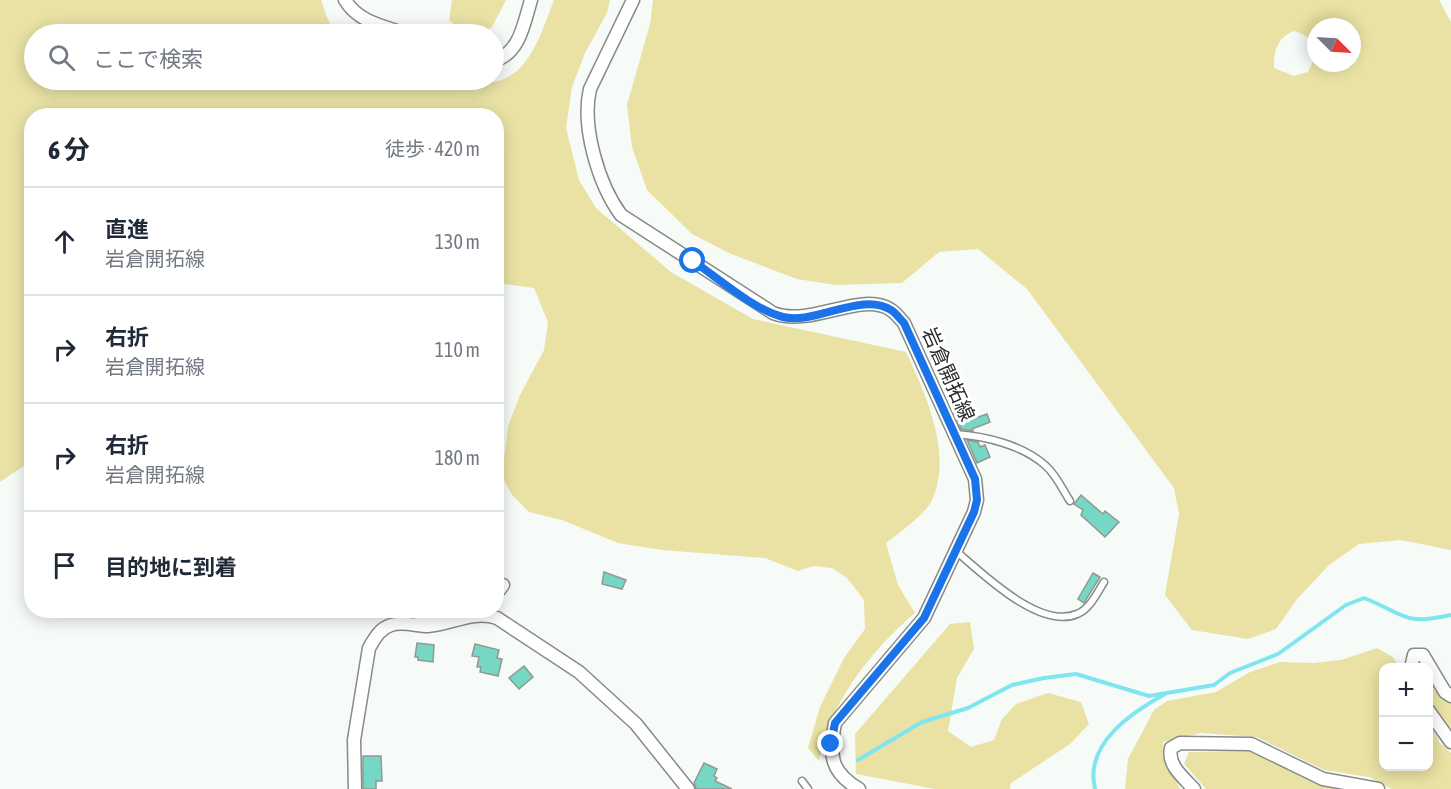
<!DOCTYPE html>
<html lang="ja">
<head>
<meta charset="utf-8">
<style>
  :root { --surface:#fff; --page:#f6f6f7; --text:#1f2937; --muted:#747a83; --line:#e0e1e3 }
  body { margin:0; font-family:"Asap Condensed","Noto Sans JP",sans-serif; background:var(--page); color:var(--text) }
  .controls { position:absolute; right:18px; bottom:18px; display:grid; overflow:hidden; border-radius:12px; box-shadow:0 3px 15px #0003 }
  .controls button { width:54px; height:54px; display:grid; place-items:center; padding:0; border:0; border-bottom:2px solid var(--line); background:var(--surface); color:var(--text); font:30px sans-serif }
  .compass { position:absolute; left:1307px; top:18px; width:54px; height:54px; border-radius:50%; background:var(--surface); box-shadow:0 3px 15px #0003; rotate:114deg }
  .stop { position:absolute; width:18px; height:18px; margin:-14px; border:4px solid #1a73e8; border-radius:50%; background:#fff }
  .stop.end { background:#1a73e8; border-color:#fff; box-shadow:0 2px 6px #0008 }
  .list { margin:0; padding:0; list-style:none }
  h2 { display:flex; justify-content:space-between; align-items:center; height:78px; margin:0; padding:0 24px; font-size:26px }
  h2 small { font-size:20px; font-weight:400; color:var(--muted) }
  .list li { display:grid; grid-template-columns:39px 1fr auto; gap:18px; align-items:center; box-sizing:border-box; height:108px; padding:0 24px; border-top:2px solid var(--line) }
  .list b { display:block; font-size:22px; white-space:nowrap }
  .list p { margin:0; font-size:20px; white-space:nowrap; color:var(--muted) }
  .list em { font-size:20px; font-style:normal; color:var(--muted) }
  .icon { flex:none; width:33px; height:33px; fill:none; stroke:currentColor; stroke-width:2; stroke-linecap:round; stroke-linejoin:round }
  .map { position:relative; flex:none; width:1451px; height:789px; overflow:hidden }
  .search { position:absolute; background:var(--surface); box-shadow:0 3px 15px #0003; left:24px; top:24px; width:480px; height:66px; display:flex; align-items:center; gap:15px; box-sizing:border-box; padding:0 21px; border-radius:33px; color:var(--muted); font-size:22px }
  .panel { position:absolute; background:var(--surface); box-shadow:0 3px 15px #0003; left:24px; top:108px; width:480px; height:510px; border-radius:24px }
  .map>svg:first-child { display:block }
</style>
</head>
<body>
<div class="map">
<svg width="1451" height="789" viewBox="0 0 1451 789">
  <rect width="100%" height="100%" fill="#f6fbf7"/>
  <g fill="#e9e2a4" fill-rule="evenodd">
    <path d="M0,0H321L330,25L352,34H34V80H462C523,95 536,47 554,0H610L607,13L585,53L572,87L566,128L579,180L596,208L671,272L753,319L906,352C926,395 954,456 931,502C924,515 898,534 886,543L898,585L915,613C872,649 828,705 819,761L808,748L820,707L844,658L865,629L864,600L847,578L832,568L814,566L798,571L765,558L662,550L618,543L562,520L529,512L512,495L502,476L508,426L520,395L544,350L548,322L534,288L497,283L496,116H32L31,461L0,482Z"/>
    <polygon points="452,0 506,0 492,27 482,34 460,29 449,20"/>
    <path d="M653,0H1439L1451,22V550L1401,540L1359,544L1329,565L1297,599L1276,629L1248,639L1192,630L1165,595L1179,514L1174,488L1027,289L978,249L939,252L902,283L836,285L797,279L731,254L692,234L647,190L632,147L627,105L650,24ZM1316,27H1352V63H1316V54L1308,72L1294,76L1274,68C1274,50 1277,38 1294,31C1303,34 1314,38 1316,49Z"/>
    <polygon points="970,622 974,649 957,678 948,731 971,747 994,740 1002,719 1016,704 1048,693 1081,702 1089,724 1070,744 1011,783 1010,789 935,789 856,774 855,734 950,624"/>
    <polygon points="1377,648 1393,657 1399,667 1384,668 1384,766 1428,766 1429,723 1440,743 1451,753 1451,789 1392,789 1369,777 1324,770 1257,737 1201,733 1163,742 1163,756 1180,789 1125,789 1128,759 1154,710 1167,701 1216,692 1250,672 1280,662 1314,663 1341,660"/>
    <path d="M1428,671L1451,700V734C1433,715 1429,696 1428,671Z"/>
    <polygon points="1251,751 1319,785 1339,789 1206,789 1184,764 1189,752"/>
  </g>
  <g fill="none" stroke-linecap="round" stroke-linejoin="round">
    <g stroke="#7fe6f1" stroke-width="4">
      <path d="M858,760L922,722L968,708L1012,685L1044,678L1076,674L1149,696L1214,685L1230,673L1278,654L1346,605L1364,598C1405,614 1403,626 1451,615"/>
      <path d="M1095,789C1084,744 1131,713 1165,694"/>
    </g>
  </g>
  <g fill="#76d7c4" stroke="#919896" stroke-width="1.5">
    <polygon points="963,406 970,420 987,414 990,422 972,429 973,431 961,429 953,410"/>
    <polygon points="967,440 978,442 980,447 985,445 990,457 977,463"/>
    <polygon points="1081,495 1103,514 1105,511 1119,522 1105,537 1081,515 1083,510 1074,504"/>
    <polygon points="604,572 626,580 622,589 602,584"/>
    <polygon points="1093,573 1100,577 1084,603 1078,599"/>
    <polygon points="417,643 434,645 433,662 418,660 418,657 415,657"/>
    <polygon points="475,644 499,650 497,658 502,659 498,676 480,672 481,667 477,667 479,657 472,656"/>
    <polygon points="524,666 533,677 519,689 509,678"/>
    <polygon points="363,756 381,756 382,781 376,781 376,789 363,789"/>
    <polygon points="704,763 717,769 714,776 717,778 715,781 732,789 696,789 694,783"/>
  </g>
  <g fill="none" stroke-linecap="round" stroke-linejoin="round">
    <defs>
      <g id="lane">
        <path d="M955,434C985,436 1023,445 1046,466C1056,475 1063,490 1070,501"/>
        <path d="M957,552C983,574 1040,630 1077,614C1090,609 1097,593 1104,582"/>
        <polyline points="802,781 808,789"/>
      </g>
      <g id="street">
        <path d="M345,0C358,22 383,26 406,34"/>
        <path d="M633,0L590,89C581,127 599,185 621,215L773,313C810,328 862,290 891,310C896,313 900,319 904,323L975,479L977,500L974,512L924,618L835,723C829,755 830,772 859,789"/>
        <path d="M494,61C520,53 524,23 531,0"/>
        <polyline points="496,594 503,585"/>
        <polyline points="417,624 430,616 445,610"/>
        <polyline points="1411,668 1414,655 1423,655 1445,692 1451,696"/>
        <polyline points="1428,710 1451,742"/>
        <path d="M355,789L354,740L369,648C375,638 379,629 391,625C403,621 416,626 428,626C452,624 473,610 497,618L579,672L636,724L688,789"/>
        <path d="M1194,789C1183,777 1167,765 1171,748L1180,743L1251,744L1323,779L1378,789"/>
      </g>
    </defs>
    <use href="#lane" stroke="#868b87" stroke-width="9"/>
    <use href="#street" stroke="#868b87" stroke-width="15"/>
    <use href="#lane" stroke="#fff" stroke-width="6"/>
    <use href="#street" stroke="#fff" stroke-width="12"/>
  </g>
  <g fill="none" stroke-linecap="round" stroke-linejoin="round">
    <path stroke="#1a73e8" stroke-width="8" d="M693,261C718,278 754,310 783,317C815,325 863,291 891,310C896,313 900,319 904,323L975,479L977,500L974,512L924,618L835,723L831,744"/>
  </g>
  <g text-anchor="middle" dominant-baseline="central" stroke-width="6" stroke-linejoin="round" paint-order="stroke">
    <g font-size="20" fill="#2a2c2a" stroke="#fff">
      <text transform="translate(949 374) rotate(66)">岩倉開拓線</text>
    </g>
  </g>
</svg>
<div class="controls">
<button>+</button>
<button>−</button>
</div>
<svg class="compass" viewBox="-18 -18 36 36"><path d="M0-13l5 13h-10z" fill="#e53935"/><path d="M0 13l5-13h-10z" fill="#747a83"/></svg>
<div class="stop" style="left:693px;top:261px"></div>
<div class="stop end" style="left:831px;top:744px"></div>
<div class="search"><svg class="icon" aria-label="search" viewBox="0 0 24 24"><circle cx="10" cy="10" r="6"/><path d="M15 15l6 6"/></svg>ここで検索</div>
<section class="panel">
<h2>6 分<small>徒歩 · 420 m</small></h2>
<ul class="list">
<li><svg class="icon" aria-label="ahead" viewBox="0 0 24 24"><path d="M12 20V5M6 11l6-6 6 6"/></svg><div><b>直進</b><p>岩倉開拓線</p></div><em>130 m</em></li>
<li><svg class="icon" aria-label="right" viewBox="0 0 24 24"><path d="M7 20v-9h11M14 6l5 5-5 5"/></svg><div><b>右折</b><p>岩倉開拓線</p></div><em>110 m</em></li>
<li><svg class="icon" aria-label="right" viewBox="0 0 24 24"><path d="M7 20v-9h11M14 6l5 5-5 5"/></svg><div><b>右折</b><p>岩倉開拓線</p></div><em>180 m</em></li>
<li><svg class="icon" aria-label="arrive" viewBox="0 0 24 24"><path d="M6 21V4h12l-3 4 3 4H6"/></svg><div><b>目的地に到着</b></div></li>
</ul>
</section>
</div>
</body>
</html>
